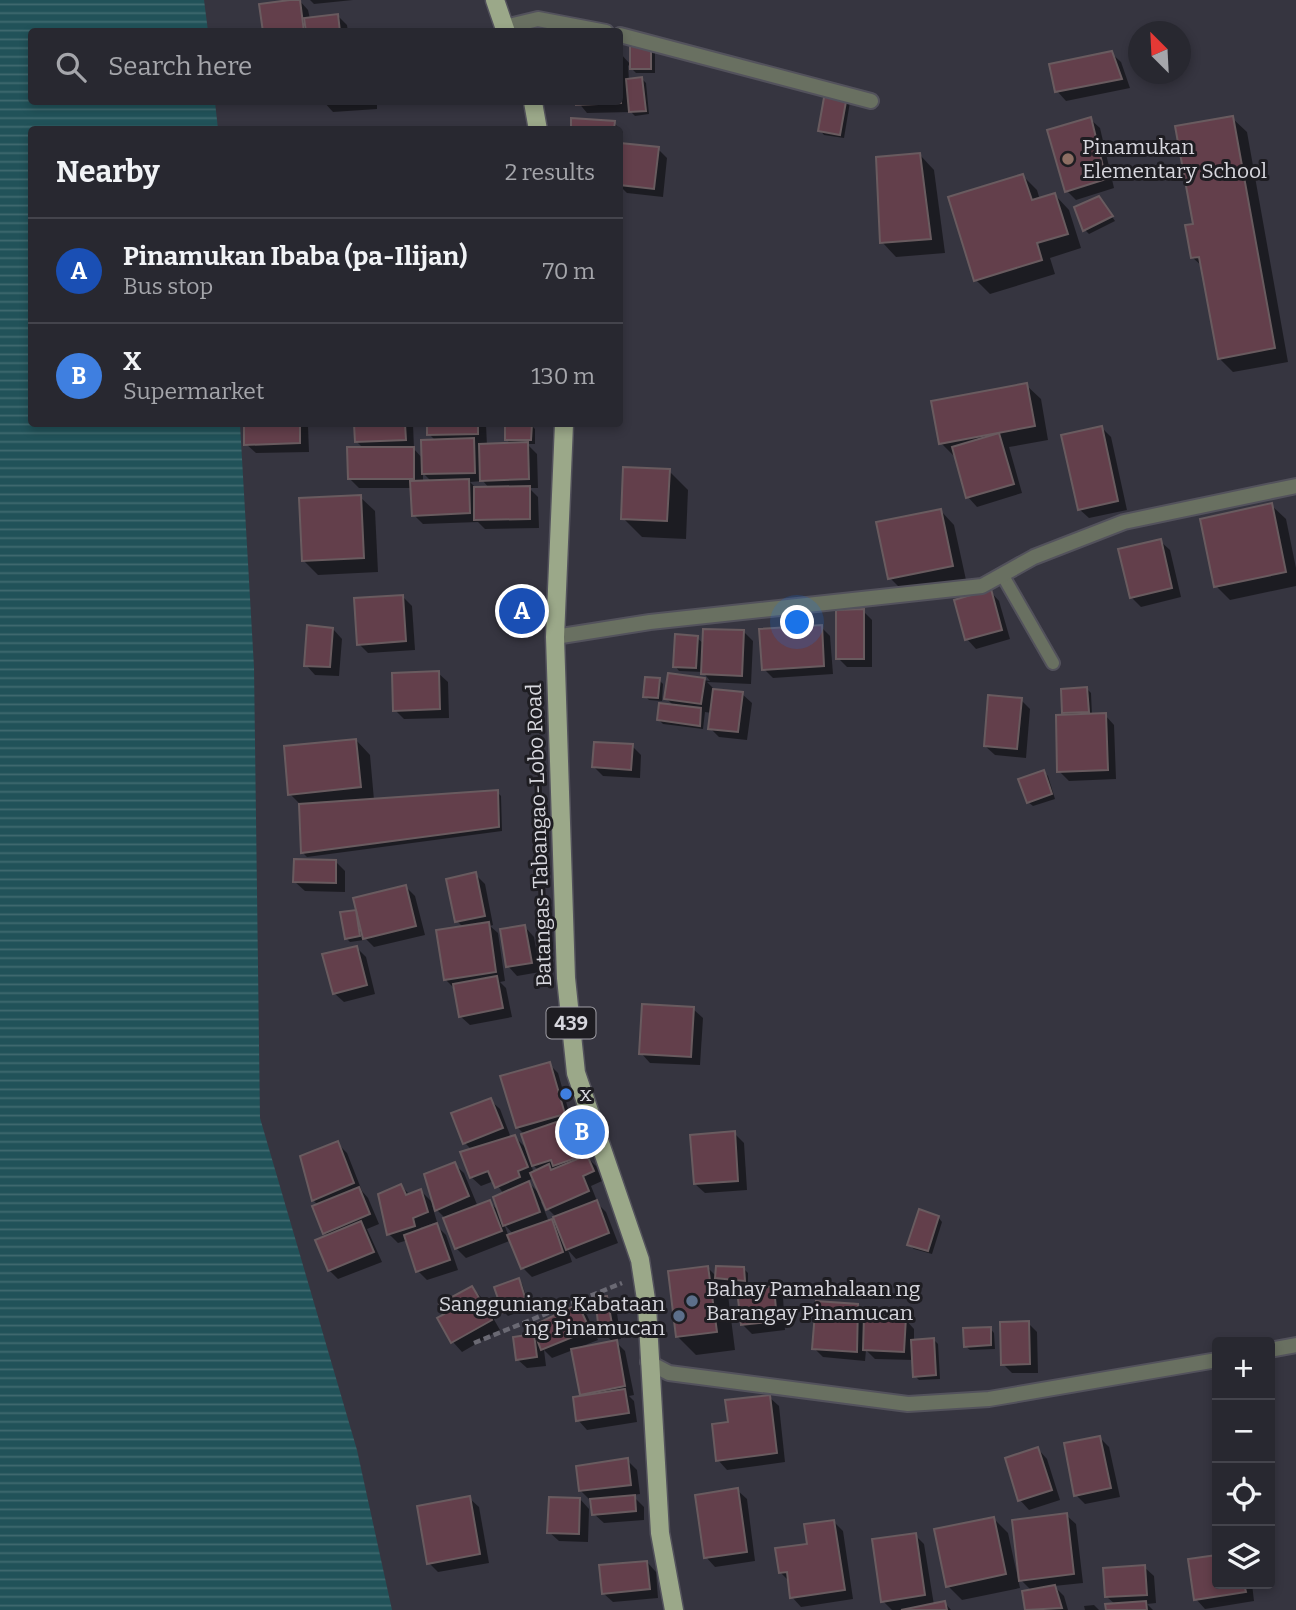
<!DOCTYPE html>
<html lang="en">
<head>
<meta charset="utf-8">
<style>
  :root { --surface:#282830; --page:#34343c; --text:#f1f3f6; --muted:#a5a6ab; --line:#44444c; --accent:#9db4fd }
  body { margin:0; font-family:Bitter,serif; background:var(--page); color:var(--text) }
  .controls { position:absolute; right:21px; bottom:21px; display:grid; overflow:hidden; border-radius:7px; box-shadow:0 4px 10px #0003 }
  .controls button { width:63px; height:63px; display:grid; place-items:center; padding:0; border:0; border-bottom:2px solid var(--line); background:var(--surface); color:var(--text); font:35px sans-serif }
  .compass { position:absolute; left:1128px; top:21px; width:63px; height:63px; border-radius:50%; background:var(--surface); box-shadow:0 4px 10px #0003; rotate:336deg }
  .you { position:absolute; left:798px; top:623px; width:24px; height:24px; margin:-18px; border:5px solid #fff; border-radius:50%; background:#1a73e8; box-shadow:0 0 0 10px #1a73e833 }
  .badge { display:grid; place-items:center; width:46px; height:46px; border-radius:50%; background:var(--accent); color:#fff; font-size:23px; font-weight:700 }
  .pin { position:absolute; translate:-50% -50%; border:4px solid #fff; box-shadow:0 2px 7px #0006 }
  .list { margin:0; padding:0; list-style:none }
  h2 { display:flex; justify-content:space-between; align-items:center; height:91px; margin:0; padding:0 28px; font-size:30px }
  h2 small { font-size:23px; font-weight:400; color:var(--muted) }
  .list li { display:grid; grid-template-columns:46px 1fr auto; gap:21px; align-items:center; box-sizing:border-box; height:105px; padding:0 28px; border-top:2px solid var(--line) }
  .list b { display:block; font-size:26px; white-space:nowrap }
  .list p { margin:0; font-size:23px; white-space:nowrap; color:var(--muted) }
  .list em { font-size:23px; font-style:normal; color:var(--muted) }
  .icon { flex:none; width:38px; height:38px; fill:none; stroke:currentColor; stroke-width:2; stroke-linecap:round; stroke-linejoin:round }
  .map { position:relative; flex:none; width:1296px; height:1610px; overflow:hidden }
  .search { position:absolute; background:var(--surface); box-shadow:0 4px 10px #0003; left:28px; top:28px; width:595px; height:77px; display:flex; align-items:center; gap:18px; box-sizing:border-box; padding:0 24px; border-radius:7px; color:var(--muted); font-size:26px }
  .panel { position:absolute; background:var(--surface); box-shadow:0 4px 10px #0003; left:28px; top:126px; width:595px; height:301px; border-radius:7px }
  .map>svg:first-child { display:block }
</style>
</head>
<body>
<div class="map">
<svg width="1296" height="1610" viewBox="0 0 1296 1610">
  <defs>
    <pattern id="water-rules" width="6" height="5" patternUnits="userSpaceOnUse" patternTransform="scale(1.75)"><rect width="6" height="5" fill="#215259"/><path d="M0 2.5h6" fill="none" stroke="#406a70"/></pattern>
  </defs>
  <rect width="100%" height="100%" fill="#363540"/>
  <polygon fill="url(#water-rules)" points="0,0 204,0 208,31 32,32 32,102 215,102 218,129 32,130 32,424 240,424 254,667 260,1118 357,1450 392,1610 0,1610"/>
  <g fill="#0007" fill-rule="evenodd">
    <polygon points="299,0 308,10 310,19 338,16 347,25 348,32 264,32"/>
    <polygon points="310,0 353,0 314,4"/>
    <polygon points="631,46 655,50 655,73 636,73 628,65 629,80 642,79 646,83 649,114 635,116 631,112 587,113 578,102 620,102 620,53 631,65"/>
    <polygon points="1111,53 1121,62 1130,88 1066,101 1057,91"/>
    <polygon points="826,94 850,102 844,138 824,135 820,130"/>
    <polygon points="324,102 377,102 377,109 333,112"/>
    <polygon points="1232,118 1247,132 1288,362 1233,372 1219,358 1203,267 1193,258 1195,225"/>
    <polygon points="1090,119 1100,128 1114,188 1076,200 1067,191"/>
    <polygon points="614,123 623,132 622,145 658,149 667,158 663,197 627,193 620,186 620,130 572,130"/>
    <polygon points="920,155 934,170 945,253 896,257 882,242"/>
    <polygon points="1023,176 1037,190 1040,200 1055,195 1069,210 1081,248 1050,258 1055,274 990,294 976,280"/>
    <polygon points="1099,198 1115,221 1089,234 1085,230"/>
    <polygon points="1026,385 1041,399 1048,440 1009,447 1022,493 977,507 968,497 955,457 941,443"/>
    <polygon points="246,424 306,424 308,426 309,452 256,453 246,444"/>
    <path d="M356,424H413L414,449L423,459L436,441L429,434V424H486L487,446L512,445L507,440L531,425L535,429V444H527L537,454L538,488H529L538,497L539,528L485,529L478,522L423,524L414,515L412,488H359L349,478L364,449L356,441ZM423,473L432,482H423ZM483,481L490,489H477L470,482Z"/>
    <polygon points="1102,428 1111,437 1127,510 1089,518 1079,509"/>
    <polygon points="669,471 688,490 686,539 642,537 623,518"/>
    <polygon points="360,497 375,511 378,572 318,575 304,561"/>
    <polygon points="1271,505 1286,519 1296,568 1296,586 1230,600 1216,586"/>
    <polygon points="940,510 954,525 966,580 904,592 890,578"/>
    <polygon points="1160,541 1170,550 1181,597 1141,607 1132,598"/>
    <polygon points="990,591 999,601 1010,639 976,649 967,639"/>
    <polygon points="402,596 412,606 415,650 368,653 359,644"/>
    <polygon points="863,611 872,620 872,667 847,667 838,658"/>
    <polygon points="821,627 830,636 833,674 773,678 764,669"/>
    <polygon points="333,629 342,639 339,676 315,675 306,665"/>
    <polygon points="744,632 753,641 751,684 707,682 714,689 742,694 752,703 747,740 719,737 710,728 712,713 705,712 703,729 663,724 659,720 675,707 666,698 670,675 710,681 703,672 679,671 675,666 697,638 704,644"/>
    <polygon points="438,673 448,682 449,718 404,719 395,710"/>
    <polygon points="659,680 663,684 662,701 649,700 645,696"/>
    <polygon points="1087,689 1091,693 1092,716 1105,715 1114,725 1116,779 1069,781 1059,771 1068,717 1064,713"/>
    <polygon points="1021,700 1030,709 1026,758 995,755 985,746"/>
    <polygon points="356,740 370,755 374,800 497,792 501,796 502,831 307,857 303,853 301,805 290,794"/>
    <polygon points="632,746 641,755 640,778 603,776 594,767"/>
    <polygon points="1044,772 1048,776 1055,799 1033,806 1028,802"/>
    <polygon points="336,862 345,871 345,892 305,891 295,882"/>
    <polygon points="475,874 485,884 493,925 490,926 498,933 505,981 500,982 506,988 512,1017 470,1025 460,1016 455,989 445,979 463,927 457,921"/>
    <polygon points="406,887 415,896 425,935 374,947 363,936 364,940 350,942 346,938 355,912 360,916"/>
    <polygon points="525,927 534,937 540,972 517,976 508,966"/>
    <polygon points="357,948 366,957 375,994 344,1002 334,993"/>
    <polygon points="693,1009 703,1018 700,1065 650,1063 641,1053"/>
    <path d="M549,1064L558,1073L572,1123L577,1129L587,1157L596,1166L602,1181L591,1186L597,1201H595L606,1212L618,1243L576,1259L568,1250L572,1262L532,1277L523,1268L512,1240L466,1258L456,1248L445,1218L432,1205L437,1222L420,1228L421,1231L437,1226L446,1235L458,1270L427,1280L418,1271L408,1240L398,1243L389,1234L401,1186L410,1195L421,1191L435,1205L454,1164L464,1173L478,1207L490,1202L500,1213L504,1194L494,1181L481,1186L471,1177L472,1150L465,1143L490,1100L500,1109L511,1138L515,1137L528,1150L525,1135L517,1127ZM530,1162L539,1171L534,1173ZM534,1178L542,1196L527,1181ZM544,1201L548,1209L557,1218L559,1229L552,1221L549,1222L541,1202ZM504,1224L514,1235L509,1237Z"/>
    <polygon points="734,1133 744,1143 747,1190 705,1193 695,1184"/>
    <polygon points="337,1143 347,1153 362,1191 368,1198 379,1224 367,1229 382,1262 338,1279 329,1270 328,1236 324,1233 318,1205 313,1200"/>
    <polygon points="938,1217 942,1222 932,1254 914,1249 909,1245"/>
    <polygon points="708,1268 717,1277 744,1269 748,1273 748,1284 722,1282 727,1287 735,1350 696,1355 677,1336"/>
    <polygon points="518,1280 522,1284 530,1308 508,1316 504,1312"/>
    <polygon points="472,1288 481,1297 500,1330 462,1352 453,1342 439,1319 446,1315"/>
    <polygon points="773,1288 783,1297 785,1330 752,1334 742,1324"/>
    <polygon points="607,1298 616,1307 621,1339 614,1340 625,1351 634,1395 629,1396 634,1401 637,1422 587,1430 578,1420 585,1397 582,1394 573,1350 552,1358 544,1350 546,1366 527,1368 517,1359 534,1336 540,1342 578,1306 587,1315 598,1340 580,1347 581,1349 613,1342 601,1331"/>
    <polygon points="857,1305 866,1315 866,1318 905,1319 914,1329 914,1341 934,1340 938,1344 940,1379 919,1380 915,1376 914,1360 875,1359 866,1350 865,1361 823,1357 814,1348"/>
    <polygon points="1028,1323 1037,1332 1038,1373 1012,1373 1003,1364"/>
    <polygon points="990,1328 994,1333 995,1349 970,1350 965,1346"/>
    <polygon points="769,1397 779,1406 785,1462 727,1470 718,1460"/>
    <polygon points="1100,1438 1109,1447 1120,1497 1085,1504 1076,1495"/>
    <polygon points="1038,1449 1047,1459 1060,1500 1029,1510 1020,1500"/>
    <polygon points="627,1460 637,1470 640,1494 632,1495 644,1507 644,1520 604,1523 594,1514 590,1500 581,1491"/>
    <polygon points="737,1490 747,1499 755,1561 715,1567 706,1557"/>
    <polygon points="469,1498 479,1507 489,1563 438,1572 429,1563"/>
    <polygon points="580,1499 589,1509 588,1542 559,1541 549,1532"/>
    <polygon points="1066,1515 1076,1524 1083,1583 1054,1586 1064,1596 1068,1610 1027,1610 1024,1592 1032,1591 1021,1580"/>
    <polygon points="994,1519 1008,1533 1020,1588 962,1600 948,1586"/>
    <polygon points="834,1522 843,1531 853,1599 801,1607 792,1597 790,1582 780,1572"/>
    <polygon points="915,1535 924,1544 934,1605 945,1603 951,1610 892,1610 883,1601"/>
    <polygon points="1217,1557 1217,1584 1252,1584 1254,1601 1205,1609 1196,1599 1190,1561"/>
    <polygon points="647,1562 656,1572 658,1598 613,1602 603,1593"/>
    <polygon points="1144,1567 1154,1576 1156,1603 1147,1604 1153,1610 1108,1610 1116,1605 1107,1597"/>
    <polygon points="1094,1605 1099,1610 1085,1610 1084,1606"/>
  </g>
  <g fill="#633f4b" stroke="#695b5f" stroke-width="2">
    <polygon points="290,0 300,0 304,32 263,32 259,4"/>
    <polygon points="338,14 340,32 306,32 304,18"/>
    <rect x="630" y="44" width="21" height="25"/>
    <polygon points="1112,51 1122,79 1055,92 1049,64"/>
    <polygon points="620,53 621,103 576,105 576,102 620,102"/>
    <polygon points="642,77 646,111 629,112 626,79"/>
    <polygon points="825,92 847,96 840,135 818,131"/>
    <polygon points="1233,116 1275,348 1218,359 1199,257 1191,258 1185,225 1193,224 1175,126"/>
    <polygon points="1091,117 1106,179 1065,192 1047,130"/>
    <polygon points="571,118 615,121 614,130 571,130"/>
    <polygon points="620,143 659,147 654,189 620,185"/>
    <polygon points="920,153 931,239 880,243 876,157"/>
    <polygon points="1023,174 1032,200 1055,193 1068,234 1037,243 1042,260 974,281 948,197"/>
    <polygon points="1099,196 1113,216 1083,231 1074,207"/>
    <polygon points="1027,383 1035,426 939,444 931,401"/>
    <polygon points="244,424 300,424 300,443 244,445"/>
    <polygon points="354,424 405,424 406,440 355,442"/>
    <polygon points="427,424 478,424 478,434 427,435"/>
    <polygon points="505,424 532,424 531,440 505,440"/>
    <polygon points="1102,426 1118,501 1078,510 1061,435"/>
    <polygon points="999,433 1014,484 966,498 952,447"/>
    <polygon points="474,438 475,473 422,474 421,440"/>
    <polygon points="528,442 529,479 480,481 479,444"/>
    <polygon points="347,447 414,447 414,479 348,479"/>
    <polygon points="623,467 670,469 667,521 621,519"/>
    <polygon points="469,479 470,513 412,516 410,481"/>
    <polygon points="530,486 530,519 474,520 474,487"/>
    <polygon points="361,495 364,558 302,561 299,498"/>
    <polygon points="1272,503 1286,572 1214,587 1200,519"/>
    <polygon points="941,509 953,566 888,579 876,522"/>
    <polygon points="1161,539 1172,588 1130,598 1118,549"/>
    <polygon points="991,589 1002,630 965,640 954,600"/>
    <polygon points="403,595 406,641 357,645 354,598"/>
    <polygon points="864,609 864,659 836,659 836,610"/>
    <polygon points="307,625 333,628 330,667 304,666"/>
    <polygon points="822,625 824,666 762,670 759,629"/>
    <polygon points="703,629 744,630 742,676 701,674"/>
    <polygon points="675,634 698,636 696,668 673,667"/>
    <polygon points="439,671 440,709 393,711 392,673"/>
    <polygon points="668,673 705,678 701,704 664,699"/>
    <polygon points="645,677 660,678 658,698 643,697"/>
    <polygon points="1087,687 1089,712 1062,713 1061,689"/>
    <polygon points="713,689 743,692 738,732 708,729"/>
    <polygon points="988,695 1022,698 1017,749 984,746"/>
    <polygon points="659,703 701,708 700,726 657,720"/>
    <polygon points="1106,713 1108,770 1057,772 1056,715"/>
    <polygon points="356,739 361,787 288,795 284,746"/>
    <polygon points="594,742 633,744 631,770 592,767"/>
    <polygon points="1044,770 1052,794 1027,803 1018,779"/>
    <polygon points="498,790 499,827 301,853 299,804"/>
    <polygon points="294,859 336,860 336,883 293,882"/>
    <polygon points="476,872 485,916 455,922 446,879"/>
    <polygon points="406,885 416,926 363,939 353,898"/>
    <polygon points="356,910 360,936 345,939 340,912"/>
    <polygon points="489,922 496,972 444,980 436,930"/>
    <polygon points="525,925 532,963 506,967 500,929"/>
    <polygon points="357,946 367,985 333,994 322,954"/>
    <polygon points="497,976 503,1008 459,1017 453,984"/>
    <polygon points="642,1004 694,1007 691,1057 639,1054"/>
    <polygon points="550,1062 565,1114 516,1128 500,1076"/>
    <polygon points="491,1098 503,1128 463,1144 451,1113"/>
    <polygon points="568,1118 582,1156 553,1166 551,1160 532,1166 521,1134"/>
    <polygon points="735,1131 738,1181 694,1184 690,1135"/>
    <polygon points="515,1135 528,1167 518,1171 520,1177 495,1188 488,1171 470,1178 460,1152"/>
    <polygon points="338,1141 354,1183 312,1201 300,1156"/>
    <polygon points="587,1155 594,1171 583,1176 589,1191 546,1210 530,1173 549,1164 551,1170"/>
    <polygon points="455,1162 469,1196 435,1211 424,1174"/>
    <polygon points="529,1181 540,1212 503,1226 493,1197"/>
    <polygon points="401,1184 406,1195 421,1189 428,1212 413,1218 415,1226 387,1235 378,1194"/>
    <polygon points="359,1187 370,1214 323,1234 312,1206"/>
    <polygon points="490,1200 502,1231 455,1249 443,1218"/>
    <polygon points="597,1200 609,1233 566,1250 553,1217"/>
    <polygon points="919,1209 939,1216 928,1251 907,1245"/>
    <polygon points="552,1219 563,1252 521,1269 507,1235"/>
    <polygon points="361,1221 374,1252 328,1271 315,1240"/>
    <polygon points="437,1223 450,1260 416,1272 404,1235"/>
    <polygon points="708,1266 717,1332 676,1337 668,1271"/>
    <polygon points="716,1266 744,1267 745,1281 715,1278"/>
    <polygon points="519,1278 527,1304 503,1313 494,1287"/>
    <polygon points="472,1286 492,1320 451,1343 437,1318 444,1314 439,1304"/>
    <polygon points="774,1286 777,1321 741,1325 737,1290"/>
    <polygon points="607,1296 613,1330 599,1332 595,1297"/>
    <polygon points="816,1301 858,1304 857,1352 812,1349"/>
    <polygon points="578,1304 590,1330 541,1350 532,1326"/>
    <polygon points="864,1316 906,1317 904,1352 863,1350"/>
    <polygon points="1029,1321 1030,1364 1001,1365 1000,1322"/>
    <polygon points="991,1327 991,1345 964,1347 963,1328"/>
    <polygon points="534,1334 537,1357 516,1360 513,1337"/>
    <polygon points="934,1338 936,1375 913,1377 911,1340"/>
    <polygon points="617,1340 625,1386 580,1395 571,1349"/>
    <polygon points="625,1389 629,1413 576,1421 573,1397"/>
    <polygon points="770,1395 777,1453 716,1461 712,1424 728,1422 725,1400"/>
    <polygon points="1100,1436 1111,1488 1074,1496 1064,1443"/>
    <polygon points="1038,1447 1052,1490 1018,1501 1005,1458"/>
    <polygon points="628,1458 631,1485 579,1491 576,1466"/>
    <polygon points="738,1488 747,1552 704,1558 695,1495"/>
    <polygon points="635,1495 636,1511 592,1515 590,1499"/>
    <polygon points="470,1496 480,1554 427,1564 417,1506"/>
    <polygon points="549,1497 580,1498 579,1534 547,1533"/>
    <polygon points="1067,1513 1074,1574 1019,1581 1012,1520"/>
    <polygon points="994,1517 1006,1574 946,1587 934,1529"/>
    <polygon points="834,1520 845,1590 790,1598 787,1572 779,1573 775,1548 807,1544 804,1524"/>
    <polygon points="916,1533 925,1595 881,1602 872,1539"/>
    <polygon points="1217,1555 1217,1584 1244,1584 1246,1592 1194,1600 1188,1559"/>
    <polygon points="647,1561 650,1589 602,1594 599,1565"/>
    <polygon points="1145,1565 1147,1595 1105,1597 1103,1568"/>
    <polygon points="1055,1585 1062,1608 1025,1610 1022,1591"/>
    <polygon points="945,1601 947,1610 901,1610"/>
    <polygon points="1146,1601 1147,1610 1106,1610 1105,1604"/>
  </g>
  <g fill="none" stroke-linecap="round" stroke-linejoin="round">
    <defs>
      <polyline id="service" points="1003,576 1053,663"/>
      <g id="minor">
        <polyline points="505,27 538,19 606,32"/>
        <polyline points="620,35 871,101"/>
        <polyline points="555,637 650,622 982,586 1034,557 1124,522 1296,486"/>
        <polyline points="1270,1350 1296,1345"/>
        <polyline points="648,1362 669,1373 908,1404 989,1399 1217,1360"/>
      </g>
      <g id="primary">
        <polyline points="495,0 506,32"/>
        <polyline points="533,102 538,130"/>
        <polyline points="564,424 555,637 566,978 576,1073 640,1260 647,1306 660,1533 674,1610"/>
      </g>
    </defs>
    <use href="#service" stroke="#53525c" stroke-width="16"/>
    <use href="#minor" stroke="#53525c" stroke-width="18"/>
    <use href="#primary" stroke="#53525c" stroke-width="21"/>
    <polyline stroke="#6a6973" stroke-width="4.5" stroke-dasharray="7 3.5" stroke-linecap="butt" points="474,1343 622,1283"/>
    <use href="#service" stroke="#697061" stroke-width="12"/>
    <use href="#minor" stroke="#697061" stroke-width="14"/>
    <use href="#primary" stroke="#9ba889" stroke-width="18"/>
  </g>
  <circle fill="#8d6e63" stroke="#1e1d22" stroke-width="2.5" cx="1068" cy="159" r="7"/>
  <circle fill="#3f7fe0" stroke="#1e1d22" stroke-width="2.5" cx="566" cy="1094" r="7"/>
  <g fill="#5c6f8a" stroke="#1e1d22" stroke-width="2.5">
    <circle cx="692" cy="1301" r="7"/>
    <circle cx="679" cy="1316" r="7"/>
  </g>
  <g text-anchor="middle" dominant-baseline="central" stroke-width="6" stroke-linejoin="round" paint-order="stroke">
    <rect fill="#1e1d22" stroke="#a09fa6" stroke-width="2" x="546.5" y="1007.5" width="49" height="31" rx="5"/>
    <g font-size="19" font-weight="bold" fill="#d7d7de">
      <text x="571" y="1023">439</text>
    </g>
    <g font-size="21" fill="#d7d7de" stroke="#1e1d22" text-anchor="start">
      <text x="1082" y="147">Pinamukan<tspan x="1082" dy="24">Elementary School</tspan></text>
      <text x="580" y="1094">x</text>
      <text x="706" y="1289">Bahay Pamahalaan ng<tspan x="706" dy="24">Barangay Pinamucan</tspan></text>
      <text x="665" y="1304" text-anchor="end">Sangguniang Kabataan<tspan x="665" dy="24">ng Pinamucan</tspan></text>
    </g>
    <g font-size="21" fill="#d7d7de" stroke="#1e1d22">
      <text transform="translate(539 835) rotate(-92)">Batangas-Tabangao-Lobo Road</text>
    </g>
  </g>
</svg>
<div class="controls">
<button>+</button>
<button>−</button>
<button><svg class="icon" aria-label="locate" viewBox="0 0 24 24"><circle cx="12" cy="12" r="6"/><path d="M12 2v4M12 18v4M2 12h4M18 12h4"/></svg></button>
<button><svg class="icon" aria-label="layers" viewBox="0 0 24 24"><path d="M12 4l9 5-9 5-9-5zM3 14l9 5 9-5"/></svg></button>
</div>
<svg class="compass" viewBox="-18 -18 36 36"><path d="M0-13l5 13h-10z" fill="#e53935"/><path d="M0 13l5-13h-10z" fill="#a5a6ab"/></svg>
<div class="you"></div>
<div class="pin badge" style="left:522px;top:611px;background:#1a4fb4">A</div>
<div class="pin badge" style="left:582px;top:1132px;background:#3f7fe0">B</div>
<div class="search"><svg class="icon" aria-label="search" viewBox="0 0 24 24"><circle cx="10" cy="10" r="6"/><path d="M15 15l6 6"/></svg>Search here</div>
<section class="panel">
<h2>Nearby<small>2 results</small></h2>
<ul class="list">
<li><span class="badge" style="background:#1a4fb4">A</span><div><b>Pinamukan Ibaba (pa-Ilijan)</b><p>Bus stop</p></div><em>70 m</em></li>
<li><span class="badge" style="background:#3f7fe0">B</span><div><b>X</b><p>Supermarket</p></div><em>130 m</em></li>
</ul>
</section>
</div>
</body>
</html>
